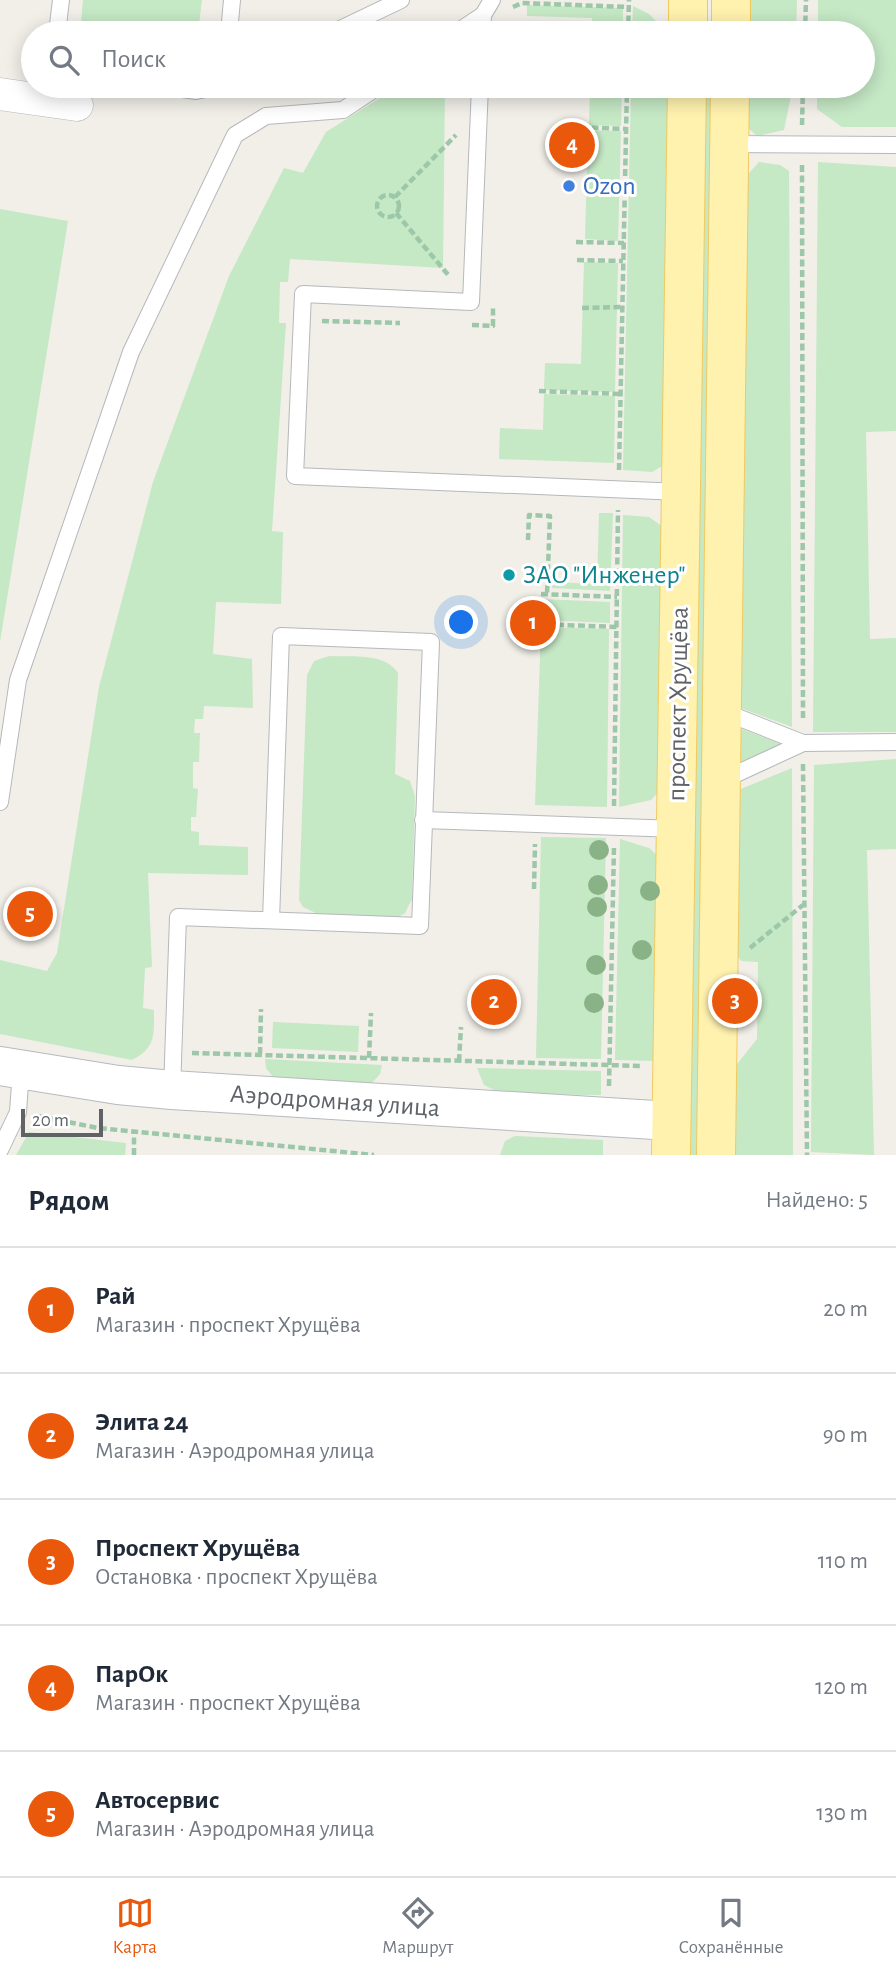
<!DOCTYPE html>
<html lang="ru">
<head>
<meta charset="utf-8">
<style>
  :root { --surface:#fff; --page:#f6f6f7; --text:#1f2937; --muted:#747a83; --line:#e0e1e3; --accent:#ea580c }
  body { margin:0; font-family:"Alegreya Sans",sans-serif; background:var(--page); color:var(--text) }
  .scale { position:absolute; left:21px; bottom:18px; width:82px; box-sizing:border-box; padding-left:7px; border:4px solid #5f6368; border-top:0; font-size:19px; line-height:24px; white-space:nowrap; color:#5f6368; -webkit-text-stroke:5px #fff; paint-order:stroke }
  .you { position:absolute; left:462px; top:623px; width:24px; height:24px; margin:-18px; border:5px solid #fff; border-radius:50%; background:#1a73e8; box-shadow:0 0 0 10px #1a73e833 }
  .badge { display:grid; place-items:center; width:46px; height:46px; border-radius:50%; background:var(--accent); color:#fff; font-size:23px; font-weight:700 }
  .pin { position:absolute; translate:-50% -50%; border:4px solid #fff; box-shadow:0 2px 7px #0006 }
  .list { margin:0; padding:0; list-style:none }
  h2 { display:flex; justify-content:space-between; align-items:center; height:91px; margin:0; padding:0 28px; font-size:30px }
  h2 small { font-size:23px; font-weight:400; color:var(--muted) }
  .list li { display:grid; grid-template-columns:46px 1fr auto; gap:21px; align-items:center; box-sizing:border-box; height:126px; padding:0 28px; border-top:2px solid var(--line) }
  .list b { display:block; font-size:26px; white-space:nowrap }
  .list p { margin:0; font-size:23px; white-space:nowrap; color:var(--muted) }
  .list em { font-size:23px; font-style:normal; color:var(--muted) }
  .icon { flex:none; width:38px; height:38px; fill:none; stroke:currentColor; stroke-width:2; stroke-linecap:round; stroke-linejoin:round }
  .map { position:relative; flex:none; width:896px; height:1155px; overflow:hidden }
  .search { position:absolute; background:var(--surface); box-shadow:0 4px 18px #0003; left:21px; right:21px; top:21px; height:77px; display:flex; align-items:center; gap:18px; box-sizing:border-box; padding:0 24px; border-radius:38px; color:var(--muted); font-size:26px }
  .sheet { height:721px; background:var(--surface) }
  nav { display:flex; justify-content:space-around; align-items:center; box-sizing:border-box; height:98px; border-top:2px solid var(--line); background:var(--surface); font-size:19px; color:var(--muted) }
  nav a { display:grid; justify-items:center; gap:4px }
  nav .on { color:var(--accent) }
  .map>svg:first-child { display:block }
</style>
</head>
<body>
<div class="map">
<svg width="896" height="1155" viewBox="0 0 896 1155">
  <rect width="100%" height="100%" fill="#f1efe8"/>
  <g fill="#c5e8c5">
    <polygon points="83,0 202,0 198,33 80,33"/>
    <polygon points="746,0 797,0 796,33 744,33"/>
    <polygon points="818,0 896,0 896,127 842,127 817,109 817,86 863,86 863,33 818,33"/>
    <polygon points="527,5 623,8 623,33 592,33 592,18 527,16"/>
    <polygon points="633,6 649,14 668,33 632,33"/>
    <path d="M399,86H445L443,268L290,259L288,282H280L279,323H286L272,531L283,532L281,604L216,602L213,654L252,659L253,708L204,706L203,719H195L194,733H200L199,762H193V788L198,789L196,817H191V831L199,832V845L248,847V875L148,873L152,967L145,968L143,1008L154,1010C154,1034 156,1048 132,1060L0,1034V960L47,971L57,953L99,687L153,482L229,276L284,168L303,173L326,132Z"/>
    <polygon points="590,86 622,86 621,126 589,125"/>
    <polygon points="631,86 668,86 664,465 652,472 623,470"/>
    <polygon points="700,86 714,86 698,1155 685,1155"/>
    <polygon points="742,86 793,86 784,130 757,136 740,121"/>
    <polygon points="588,130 621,131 618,241 585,239"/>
    <polygon points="759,162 780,165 789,171 792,727 738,707 742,181"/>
    <polygon points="818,162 896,167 896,431 866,432 870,639 896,638 896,732 813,732"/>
    <polygon points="0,209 68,221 0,642"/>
    <polygon points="584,262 618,263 615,392 544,390 545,363 581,364"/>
    <polygon points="544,394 615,396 614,463 499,459 500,428 543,430"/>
    <polygon points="599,513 613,513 610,591 552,588 552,582 597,584"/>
    <polygon points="623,515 649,517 663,527 661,789 651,800 619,807"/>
    <polygon points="541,599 610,602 610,623 541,620"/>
    <polygon points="541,627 609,629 607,807 535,805"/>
    <path d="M329,656C351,657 385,652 398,673L395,774L410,781L415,796L412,899L405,913L398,917L318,914L303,907L299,900L307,675L314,661Z"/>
    <polygon points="734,726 784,745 733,765"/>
    <polygon points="896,759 896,849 867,850 874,1155 811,1152 814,765"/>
    <polygon points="792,768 793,1155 730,1155 734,1068 757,1039 758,962 741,961 733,948 736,791"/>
    <polygon points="541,837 606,838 601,1059 536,1058"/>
    <polygon points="620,839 649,848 659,857 654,1061 615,1060"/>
    <polygon points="273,1022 359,1026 358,1052 272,1048"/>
    <polygon points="265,1059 382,1065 380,1074 370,1085 277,1082 266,1068"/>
    <polygon points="477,1068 601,1071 601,1095 502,1094 484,1085"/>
    <polygon points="29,1132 126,1143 125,1155 16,1155"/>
    <polygon points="515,1136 603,1140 603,1155 500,1155 505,1141"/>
  </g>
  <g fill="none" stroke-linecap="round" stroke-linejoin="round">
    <defs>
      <g id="lane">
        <polyline points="57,33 61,0"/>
        <polyline points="229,33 232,0"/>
        <polyline points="332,33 401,0"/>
        <polyline points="456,33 483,15"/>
        <polyline points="482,33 483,15 492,0"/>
        <polyline points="162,86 196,91 220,86"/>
        <polyline points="480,86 471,302 303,294 295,476 681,492"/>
        <polyline points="729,144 896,145"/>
        <polyline points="722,711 803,743 896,742"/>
        <polyline points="723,780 803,743"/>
        <polyline points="0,802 18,680 131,352 235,135 266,116 343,110 379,86"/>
        <polyline points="423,820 677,829"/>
        <polyline points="172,1090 178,917 420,926 431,642 281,636 271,920"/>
        <polyline points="0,1150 18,1112 21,1070"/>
      </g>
      <polyline id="street" points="0,94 77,105"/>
      <polyline id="secondary" points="0,1066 118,1085 172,1090 671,1121"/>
      <g id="primary">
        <polyline points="688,33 688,0"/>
        <polyline points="731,33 731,0"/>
        <polyline points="671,1155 687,86"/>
        <polyline points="716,1155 730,86"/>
      </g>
    </defs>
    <use href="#lane" stroke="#b5b8bc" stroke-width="18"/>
    <use href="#street" stroke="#b5b8bc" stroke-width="33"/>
    <use href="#secondary" stroke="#b6babf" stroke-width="40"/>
    <use href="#primary" stroke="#f2c960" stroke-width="40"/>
    <g stroke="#9cc7a9" stroke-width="4.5" stroke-dasharray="7 3.5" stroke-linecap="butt">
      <polyline points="513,7 522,3 628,7"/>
      <polyline points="628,33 629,0"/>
      <polyline points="805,33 806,0"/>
      <polyline points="802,125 803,86"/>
      <polyline points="581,127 626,129"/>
      <polyline points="802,165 803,720"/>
      <circle cx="388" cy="206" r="11"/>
      <polyline points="395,197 456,135"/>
      <polyline points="396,213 450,277"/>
      <polyline points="576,242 624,243"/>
      <polyline points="577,260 623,261"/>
      <polyline points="582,308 622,307"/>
      <polyline points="322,321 400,323"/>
      <polyline points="472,325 493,326 493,307"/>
      <polyline points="539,391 620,394"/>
      <polyline points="619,470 627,86"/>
      <polyline points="528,540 529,515 550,516 547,594"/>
      <polyline points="541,594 617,597"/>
      <polyline points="536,624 617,627"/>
      <polyline points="803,764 807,1155"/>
      <polyline points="614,806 618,510"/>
      <polyline points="534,889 535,844"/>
      <polyline points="750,948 803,905"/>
      <polyline points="192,1053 641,1066"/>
      <polyline points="260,1054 261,1009"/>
      <polyline points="369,1058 371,1013"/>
      <polyline points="459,1061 461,1027"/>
      <polyline points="609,1086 614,846"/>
      <polyline points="38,1116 98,1128 374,1155"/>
      <polyline points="134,1155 134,1131"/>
    </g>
    <use href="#lane" stroke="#fff" stroke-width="16"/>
    <use href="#street" stroke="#fff" stroke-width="32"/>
    <use href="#secondary" stroke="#fff" stroke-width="38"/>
    <use href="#primary" stroke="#fff2af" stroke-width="38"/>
  </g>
  <g fill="#89b387">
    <circle cx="599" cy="850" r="10"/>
    <circle cx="598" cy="885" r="10"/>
    <circle cx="650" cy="891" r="10"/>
    <circle cx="597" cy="907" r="10"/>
    <circle cx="642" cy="950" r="10"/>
    <circle cx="596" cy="965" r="10"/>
    <circle cx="594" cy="1003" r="10"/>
  </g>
  <circle fill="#3f7fe0" stroke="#fff" stroke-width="2.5" cx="569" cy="186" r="7"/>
  <circle fill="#0f9aa8" stroke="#fff" stroke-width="2.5" cx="509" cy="575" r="7"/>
  <g text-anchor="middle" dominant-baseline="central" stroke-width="6" stroke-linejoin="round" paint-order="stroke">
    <g font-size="26" fill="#366cbe" stroke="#fff" text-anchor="start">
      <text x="583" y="186">Ozon</text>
    </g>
    <g font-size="26" fill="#0d838f" stroke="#fff" text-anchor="start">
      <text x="523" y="575">ЗАО "Инженер"</text>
    </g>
    <g font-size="26" fill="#5f6368" stroke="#fff">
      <text transform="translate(678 704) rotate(-89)">проспект Хрущёва</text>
      <text transform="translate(335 1101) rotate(4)">Аэродромная улица</text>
    </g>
  </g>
</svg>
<div class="scale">20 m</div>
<div class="you"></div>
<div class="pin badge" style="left:533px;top:623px">1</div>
<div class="pin badge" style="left:494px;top:1002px">2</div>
<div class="pin badge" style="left:735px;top:1001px">3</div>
<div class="pin badge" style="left:572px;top:145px">4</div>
<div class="pin badge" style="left:30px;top:914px">5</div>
<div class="search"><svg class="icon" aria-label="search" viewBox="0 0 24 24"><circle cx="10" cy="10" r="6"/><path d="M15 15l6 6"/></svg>Поиск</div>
</div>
<section class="sheet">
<h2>Рядом<small>Найдено: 5</small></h2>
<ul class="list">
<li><span class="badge">1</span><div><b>Рай</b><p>Магазин · проспект Хрущёва</p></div><em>20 m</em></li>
<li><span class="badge">2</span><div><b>Элита 24</b><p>Магазин · Аэродромная улица</p></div><em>90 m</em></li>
<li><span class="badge">3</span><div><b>Проспект Хрущёва</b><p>Остановка · проспект Хрущёва</p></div><em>110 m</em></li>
<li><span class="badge">4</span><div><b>ПарОк</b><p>Магазин · проспект Хрущёва</p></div><em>120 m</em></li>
<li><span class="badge">5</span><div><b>Автосервис</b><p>Магазин · Аэродромная улица</p></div><em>130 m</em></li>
</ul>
</section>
<nav>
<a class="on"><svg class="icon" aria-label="map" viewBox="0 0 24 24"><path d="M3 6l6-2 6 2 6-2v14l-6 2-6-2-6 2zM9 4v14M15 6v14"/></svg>Карта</a>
<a><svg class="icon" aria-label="directions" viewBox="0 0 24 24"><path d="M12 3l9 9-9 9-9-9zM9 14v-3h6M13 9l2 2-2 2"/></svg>Маршрут</a>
<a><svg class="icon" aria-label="saved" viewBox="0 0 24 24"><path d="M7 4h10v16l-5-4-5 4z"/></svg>Сохранённые</a>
</nav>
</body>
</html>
